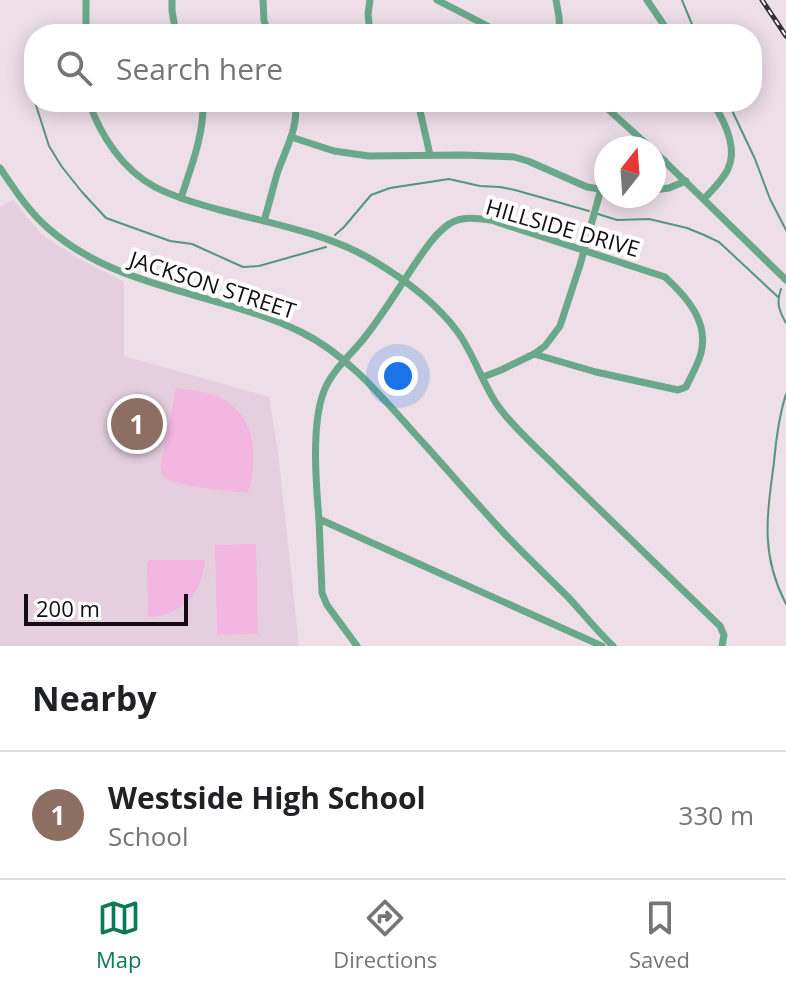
<!DOCTYPE html>
<html lang="en">
<head>
<meta charset="utf-8">
<style>
  :root { --surface:#fff; --page:#f6f6f6; --text:#202124; --muted:#757577; --line:#e0e0e0; --accent:#0b7a56 }
  body { margin:0; font-family:"Open Sans",sans-serif; background:var(--page); color:var(--text) }
  .compass { position:absolute; left:594px; top:136px; width:72px; height:72px; border-radius:50%; background:var(--surface); box-shadow:0 4px 20px #0003; rotate:17deg }
  .scale { position:absolute; left:24px; bottom:20px; width:164px; box-sizing:border-box; padding-left:8px; border:4px solid #130e11; border-top:0; font-size:22px; line-height:28px; white-space:nowrap; color:#130e11; -webkit-text-stroke:6px #fff; paint-order:stroke }
  .you { position:absolute; left:398px; top:376px; width:28px; height:28px; margin:-20px; border:6px solid #fff; border-radius:50%; background:#1a73e8; box-shadow:0 0 0 12px #1a73e833 }
  .badge { display:grid; place-items:center; width:52px; height:52px; border-radius:50%; background:var(--accent); color:#fff; font-size:26px; font-weight:700 }
  .pin { position:absolute; translate:-50% -50%; border:4px solid #fff; box-shadow:0 2px 8px #0006 }
  .list { margin:0; padding:0; list-style:none }
  h2 { display:flex; justify-content:space-between; align-items:center; height:104px; margin:0; padding:0 32px; font-size:34px }
  h2 small { font-size:26px; font-weight:400; color:var(--muted) }
  .list li { display:grid; grid-template-columns:52px 1fr auto; gap:24px; align-items:center; box-sizing:border-box; height:128px; padding:0 32px; border-top:2px solid var(--line) }
  .list b { display:block; font-size:30px; white-space:nowrap }
  .list p { margin:0; font-size:26px; white-space:nowrap; color:var(--muted) }
  .list em { font-size:26px; font-style:normal; color:var(--muted) }
  .icon { flex:none; width:44px; height:44px; fill:none; stroke:currentColor; stroke-width:2; stroke-linecap:round; stroke-linejoin:round }
  .map { position:relative; flex:none; width:786px; height:646px; overflow:hidden }
  .search { position:absolute; background:var(--surface); box-shadow:0 4px 20px #0003; left:24px; right:24px; top:24px; height:88px; display:flex; align-items:center; gap:20px; box-sizing:border-box; padding:0 28px; border-radius:32px; color:var(--muted); font-size:30px }
  .sheet { height:232px; background:var(--surface) }
  nav { display:flex; justify-content:space-around; align-items:center; box-sizing:border-box; height:112px; border-top:2px solid var(--line); background:var(--surface); font-size:22px; color:var(--muted) }
  nav a { display:grid; justify-items:center; gap:4px }
  nav .on { color:var(--accent) }
  .map>svg:first-child { display:block }
</style>
</head>
<body>
<div class="map">
<svg width="786" height="646" viewBox="0 0 786 646">
  <rect width="100%" height="100%" fill="#eddee8"/>
  <polygon fill="#e5cfde" points="13,200 42,235 83,261 124,282 124,356 269,397 278,452 299,646 0,646 0,207"/>
  <g fill="#f3b6e0">
    <path d="M176,388C188,390 202,391 214,395C256,410 259,456 248,493C232,491 177,487 166,478C161,475 162,473 160,467Z"/>
    <polygon points="256,544 258,634 217,635 215,545"/>
    <path d="M149,560H205C201,594 184,615 148,617L147,564Z"/>
  </g>
  <g fill="none" stroke-linecap="round" stroke-linejoin="round">
    <g stroke="#54977a" stroke-width="2">
      <polyline points="682,0 696,34"/>
      <path d="M32,44C30,62 27,83 34,100"/>
      <polyline points="35,102 49,146 62,167 82,192 106,218 170,241 192,244 243,267 259,266 326,247"/>
      <polyline points="728,102 755,159 770,199 786,230"/>
      <polyline points="598,214 617,220 649,219 687,228 704,235 719,242 778,297"/>
      <polyline points="335,235 344,227 371,195 390,188 449,179 480,186 500,187 515,190 589,211"/>
      <path d="M781,289C776,302 779,311 786,323"/>
      <path d="M786,394C779,416 776,439 774,462C767,516 760,554 786,604"/>
    </g>
    <g stroke="#6aa88b" stroke-width="7">
      <polyline points="172,0 172,11 176,34"/>
      <polyline points="263,0 264,21 269,34"/>
      <polyline points="370,0 368,14 370,34"/>
      <polyline points="437,0 503,34"/>
      <polyline points="556,0 559,17 560,34"/>
      <polyline points="647,0 670,34"/>
      <polyline points="86,34 86,0"/>
      <path d="M89,102C100,135 123,170 155,187C176,198 201,205 224,211C274,224 329,234 374,261C404,279 436,303 457,331C474,354 482,383 498,406C516,431 540,450 561,472L720,626L724,635L722,646"/>
      <polyline points="418,102 430,155"/>
      <polyline points="600,102 651,148"/>
      <polyline points="291,137 334,151 369,156 463,155 514,157 528,161 587,187 606,190"/>
      <polyline points="654,151 786,280"/>
      <path d="M0,168C15,190 29,212 49,229C120,291 219,292 301,332C352,357 388,405 426,446C452,475 477,504 503,532C524,554 546,575 568,597C583,613 597,631 613,646"/>
      <polyline points="654,176 664,160"/>
      <polyline points="654,190 669,188 686,181"/>
      <path d="M181,198C191,167 204,135 203,102"/>
      <path d="M704,199C712,190 723,180 728,169C738,147 724,120 712,102"/>
      <path d="M264,221C269,205 273,187 278,171C286,148 299,127 295,102"/>
      <polyline points="534,354 545,346 560,326 580,265 601,189"/>
      <path d="M319,519C316,484 311,424 324,391C332,370 351,355 365,337C384,313 400,286 417,261C426,248 436,233 449,224C462,216 476,218 491,220L665,277C687,297 709,322 701,353C698,365 691,376 686,387L678,390L596,372L534,354L501,370L483,377"/>
      <polyline points="357,646 327,605 322,593 319,519 602,646"/>
    </g>
    <defs>
      <polyline id="rail" points="762,0 786,36"/>
    </defs>
    <use href="#rail" stroke="#363034" stroke-width="5"/>
    <use href="#rail" stroke="#fff" stroke-width="2" stroke-dasharray="6" stroke-linecap="butt"/>
  </g>
  <g text-anchor="middle" dominant-baseline="central" stroke-width="8" stroke-linejoin="round" paint-order="stroke">
    <g font-size="22" fill="#130e11" stroke="#fff">
      <text transform="translate(563 227) rotate(16)">HILLSIDE DRIVE</text>
      <text transform="translate(213 284) rotate(18)">JACKSON STREET</text>
    </g>
  </g>
</svg>
<svg class="compass" viewBox="-18 -18 36 36"><path d="M0-13l5 13h-10z" fill="#e53935"/><path d="M0 13l5-13h-10z" fill="#757577"/></svg>
<div class="scale">200 m</div>
<div class="you"></div>
<div class="pin badge" style="left:137px;top:424px;background:#8d6e63">1</div>
<div class="search"><svg class="icon" aria-label="search" viewBox="0 0 24 24"><circle cx="10" cy="10" r="6"/><path d="M15 15l6 6"/></svg>Search here</div>
</div>
<section class="sheet">
<h2>Nearby<small></small></h2>
<ul class="list">
<li><span class="badge" style="background:#8d6e63">1</span><div><b>Westside High School</b><p>School</p></div><em>330 m</em></li>
</ul>
</section>
<nav>
<a class="on"><svg class="icon" aria-label="map" viewBox="0 0 24 24"><path d="M3 6l6-2 6 2 6-2v14l-6 2-6-2-6 2zM9 4v14M15 6v14"/></svg>Map</a>
<a><svg class="icon" aria-label="directions" viewBox="0 0 24 24"><path d="M12 3l9 9-9 9-9-9zM9 14v-3h6M13 9l2 2-2 2"/></svg>Directions</a>
<a><svg class="icon" aria-label="saved" viewBox="0 0 24 24"><path d="M7 4h10v16l-5-4-5 4z"/></svg>Saved</a>
</nav>
</body>
</html>
